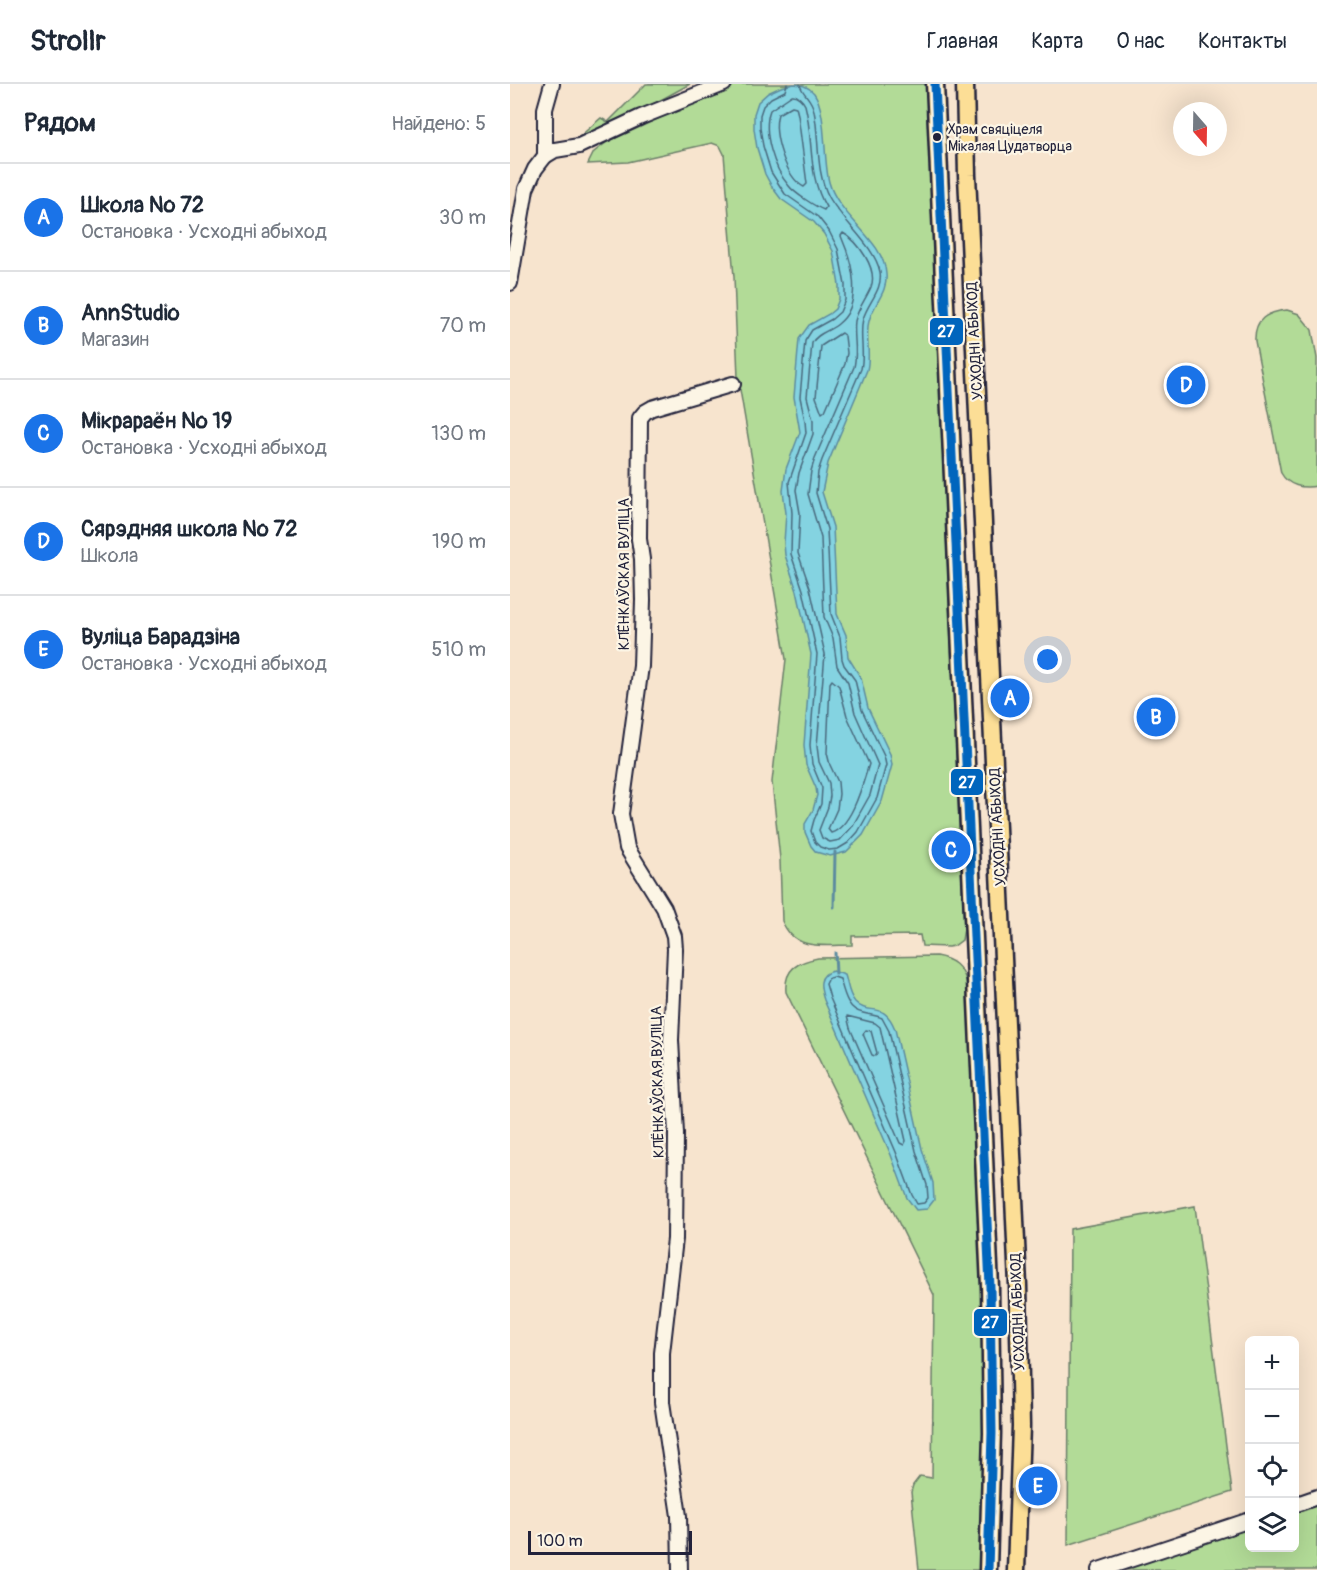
<!DOCTYPE html>
<html lang="ru">
<head>
<meta charset="utf-8">
<style>
  :root { --surface:#fff; --page:#f6f6f7; --text:#1f2937; --muted:#747a83; --line:#e0e1e3; --accent:#1a73e8 }
  body { margin:0; font-family:Pangolin,sans-serif; background:var(--page); color:var(--text) }
  .controls { position:absolute; right:18px; bottom:18px; display:grid; overflow:hidden; border-radius:9px; box-shadow:0 6px 24px #0002 }
  .controls button { width:54px; height:54px; display:grid; place-items:center; padding:0; border:0; border-bottom:2px solid var(--line); background:var(--surface); color:var(--text); font:30px sans-serif }
  .compass { position:absolute; left:663px; top:18px; width:54px; height:54px; border-radius:50%; background:var(--surface); box-shadow:0 6px 24px #0002; rotate:160deg }
  .scale { position:absolute; left:18px; bottom:15px; width:164px; box-sizing:border-box; padding-left:6px; border:3px solid #22223b; border-top:0; font-size:16px; line-height:21px; white-space:nowrap; color:#22223b; -webkit-text-stroke:4px #fcf5e5; paint-order:stroke }
  .you { position:absolute; left:538px; top:576px; width:21px; height:21px; margin:-15px; border:4px solid #fff; border-radius:50%; background:#1a73e8; box-shadow:0 0 0 9px #1a73e833 }
  .badge { display:grid; place-items:center; width:39px; height:39px; border-radius:50%; background:var(--accent); color:#fff; font-size:20px; font-weight:700 }
  .pin { position:absolute; translate:-50% -50%; border:3px solid #fff; box-shadow:0 2px 6px #0006 }
  .list { margin:0; padding:0; list-style:none }
  h2 { display:flex; justify-content:space-between; align-items:center; height:78px; margin:0; padding:0 24px; font-size:26px }
  h2 small { font-size:20px; font-weight:400; color:var(--muted) }
  .list li { display:grid; grid-template-columns:39px 1fr auto; gap:18px; align-items:center; box-sizing:border-box; height:108px; padding:0 24px; border-top:2px solid var(--line) }
  .list b { display:block; font-size:22px; white-space:nowrap }
  .list p { margin:0; font-size:20px; white-space:nowrap; color:var(--muted) }
  .list em { font-size:20px; font-style:normal; color:var(--muted) }
  .icon { flex:none; width:33px; height:33px; fill:none; stroke:currentColor; stroke-width:2; stroke-linecap:round; stroke-linejoin:round }
  .map { position:relative; flex:none; width:807px; height:1486px; overflow:hidden }
  header { display:flex; align-items:center; gap:36px; box-sizing:border-box; height:84px; padding:0 30px; background:var(--surface); border-bottom:2px solid var(--line) }
  header strong { font-size:28px }
  nav { display:flex; gap:33px; margin-inline-start:auto; font-size:21px }
  main { display:flex }
  aside { flex:1; background:var(--surface) }
  .map>svg:first-child { display:block }
</style>
</head>
<body>
<header>
<strong>Strollr</strong>
<nav><a>Главная</a><a>Карта</a><a>О нас</a><a>Контакты</a></nav>
</header>
<main>
<aside>
<h2>Рядом<small>Найдено: 5</small></h2>
<ul class="list">
<li><span class="badge">A</span><div><b>Школа № 72</b><p>Остановка · Усходні абыход</p></div><em>30 m</em></li>
<li><span class="badge">B</span><div><b>AnnStudio</b><p>Магазин</p></div><em>70 m</em></li>
<li><span class="badge">C</span><div><b>Мікрараён № 19</b><p>Остановка · Усходні абыход</p></div><em>130 m</em></li>
<li><span class="badge">D</span><div><b>Сярэдняя школа № 72</b><p>Школа</p></div><em>190 m</em></li>
<li><span class="badge">E</span><div><b>Вуліца Барадзіна</b><p>Остановка · Усходні абыход</p></div><em>510 m</em></li>
</ul>
</aside>
<div class="map">
<svg width="807" height="1486" viewBox="0 0 807 1486">
  <rect width="100%" height="100%" fill="#f7e4ce"/>
  <filter id="ink" filterUnits="userSpaceOnUse"><feTurbulence type="fractalNoise" baseFrequency=".0167" numOctaves="2"/><feDisplacementMap in="SourceGraphic" scale="12" xChannelSelector="R" yChannelSelector="G"/><feConvolveMatrix kernelMatrix="1 2 1 2 8 2 1 2 1" color-interpolation-filters="sRGB"/></filter>
  <g filter="url(#ink)">
    <g fill="#b2db97" stroke="#6a7e69" stroke-width="1.5">
      <polygon points="136,0 180,0 125,30 61,60 91,34 98,38"/>
      <path d="M224,0H416L454,845L452,856L444,862L438,863L412,862L410,851L342,852V861C314,861 285,868 272,837L270,775L262,698L276,575L228,294L224,193L214,70L210,62L202,59L118,78L78,80L84,68L97,58Z"/>
      <path d="M777,226L789,230L802,246L807,274V402C793,405 778,402 771,389L745,257C744,235 757,228 777,226Z"/>
      <path d="M426,872C443,875 452,882 457,899L473,1164L474,1352L470,1486H409L401,1408L403,1401L410,1392L422,1394L424,1211L276,908C274,885 287,878 308,874Z"/>
      <polygon points="685,1122 722,1408 558,1461 560,1145"/>
      <polygon points="807,1419 807,1486 605,1486 739,1441 740,1464 784,1464 785,1426"/>
    </g>
    <g fill="#84d3e1" stroke="#5d8c9f" stroke-width="1.5">
      <path d="M284,0C292,1 298,2 304,9C317,27 313,75 319,98C328,132 374,156 376,190C378,209 363,220 359,237C355,253 361,270 357,286L318,379L312,408L323,443L327,530L336,551L338,573L351,594L358,624L380,670L382,681L372,717L353,751L336,768L320,772L306,768L301,762L295,748V740L303,726L307,711L306,704L296,681L294,661L301,570L287,507L275,471L274,459L276,429L273,407L276,385L290,348L284,313L289,255L299,241L319,230L325,225L329,215V201L323,167L314,150L304,138L271,115L262,103L255,90L247,64L244,45V30L248,18L258,9L271,3Z"/>
      <path d="M323,887L335,891C338,900 338,910 345,918C359,933 373,915 385,945L412,1065L423,1099L424,1116L417,1125L406,1126L397,1114L381,1071L314,916C310,904 307,890 323,887Z"/>
    </g>
    <g fill="none" stroke-linecap="round" stroke-linejoin="round">
      <g stroke="#49697d" stroke-width="1.5">
        <path d="M277,0L275,7L261,14L253,22L250,31V44L253,62L261,88L275,110L308,133L319,147L328,165L335,201V216L330,228L322,235L302,246L295,257L290,313L295,337L296,349L279,398L282,429L281,470L293,506L307,570L300,661L302,680L312,704L311,720L304,736L301,747L305,758L310,763L319,766L328,765L338,759L348,748L367,714L376,681L374,672L352,626L345,596L334,581L332,575L330,553L321,530L317,445L306,409L308,388L312,376L351,285C355,268 349,252 353,235C358,218 373,206 370,188C365,162 332,137 319,113C305,87 310,55 304,27C302,14 291,9 290,0"/>
        <path d="M282,11C287,10 293,17 295,21C304,55 297,91 316,123L314,126C306,123 284,109 279,102C264,85 252,48 260,26Z"/>
        <path d="M282,22L286,23L288,31L297,100L294,103C276,94 262,50 268,30Z"/>
        <path d="M333,149C348,157 368,185 361,203C356,215 348,224 345,237C343,252 348,267 344,283L305,374L301,387L298,410L311,454L314,533L323,554L327,582L338,599L345,629L368,681L360,711L342,743L330,756L320,758L312,754L309,746L318,723L320,712L319,699L309,678L307,662L315,570L300,504L288,469L290,429L286,406L289,389L303,350V336L297,313L302,259C307,249 320,247 328,240C354,220 342,177 331,152Z"/>
        <polygon points="331,249 335,252 337,269 335,280 315,327 312,329 306,313 311,262"/>
        <path d="M322,596L329,602L337,632L359,680C353,699 342,743 321,749L318,745L327,725L329,710L328,698L320,681L317,669L320,599Z"/>
        <path d="M324,893L330,895C334,909 337,926 353,929C360,931 366,931 372,934L379,947L406,1067L417,1101L418,1114L414,1119L407,1120L402,1111L386,1068L320,914L316,900L319,894Z"/>
        <polygon points="337,932 365,939 370,943 396,1057 394,1061 390,1059 340,944"/>
        <polygon points="356,946 361,947 367,969 365,972 362,971 353,950"/>
      </g>
      <g stroke="#5d8c9f" stroke-width="3">
        <polyline points="324,823 325,768"/>
        <polyline points="325,869 326,890"/>
      </g>
      <defs>
        <g id="minor">
          <polyline points="35,72 45,66 69,62 131,33 214,0"/>
          <polyline points="0,199 16,105 25,85 35,72 35,25 42,0"/>
          <polyline points="784,1421 807,1413"/>
          <polyline points="170,1486 169,1432 152,1318 152,1269 165,1155 166,1050 161,956 165,865 164,852 154,824 117,764 111,730 131,582 133,516 132,475 129,455 130,334 135,328 142,324 223,300"/>
          <polyline points="589,1486 740,1436"/>
        </g>
        <g id="major">
          <polyline points="425,0 480,1203 482,1349 478,1486"/>
          <polyline points="455,0 457,91 508,1201 511,1342 506,1486"/>
        </g>
      </defs>
      <use href="#minor" stroke="#22223b" stroke-width="18"/>
      <use href="#major" stroke="#22223b" stroke-width="21"/>
      <use href="#minor" stroke="#fcf5e5" stroke-width="14"/>
      <use href="#major" stroke="#fcde96" stroke-width="16"/>
      <defs>
        <polyline id="bus-1" points="425,0 480,1203 482,1349 478,1486"/>
      </defs>
      <use href="#bus-1" stroke="#fcf5e5" stroke-width="14"/>
      <use href="#bus-1" stroke="#0065bd" stroke-width="9"/>
    </g>
  </g>
  <circle fill="#22223b" stroke="#fcf5e5" stroke-width="2" cx="427" cy="53" r="5"/>
  <g text-anchor="middle" dominant-baseline="central" stroke-width="4.5" stroke-linejoin="round" paint-order="stroke">
    <g font-size="14" fill="#22223b" stroke="#fcf5e5" text-anchor="start">
      <text x="438" y="45">Храм свяціцеля<tspan x="438" dy="17">Мікалая Цудатворца</tspan></text>
    </g>
    <g font-size="15" fill="#22223b" stroke="#fcf5e5">
      <text transform="translate(465 257) rotate(-93)">УСХОДНІ АБЫХОД</text>
      <text transform="translate(114 490) rotate(-90)">КЛЁНКАЎСКАЯ ВУЛІЦА</text>
      <text transform="translate(488 743) rotate(-93)">УСХОДНІ АБЫХОД</text>
      <text transform="translate(148 998) rotate(-91)">КЛЁНКАЎСКАЯ ВУЛІЦА</text>
      <text transform="translate(508 1228) rotate(-92)">УСХОДНІ АБЫХОД</text>
    </g>
  </g>
  <g stroke="#fcf5e5" stroke-width="2">
    <rect x="419" y="233" width="35" height="29" rx="6" fill="#0065bd"/>
    <rect x="440" y="684" width="34" height="28" rx="6" fill="#0065bd"/>
    <rect x="463" y="1224" width="35" height="29" rx="6" fill="#0065bd"/>
  </g>
  <g font-size="16" text-anchor="middle" font-weight="bold" fill="#fff">
    <text x="436" y="253">27</text>
    <text x="457" y="704">27</text>
    <text x="480" y="1244">27</text>
  </g>
</svg>
<div class="controls">
<button>+</button>
<button>−</button>
<button><svg class="icon" aria-label="locate" viewBox="0 0 24 24"><circle cx="12" cy="12" r="6"/><path d="M12 2v4M12 18v4M2 12h4M18 12h4"/></svg></button>
<button><svg class="icon" aria-label="layers" viewBox="0 0 24 24"><path d="M12 4l9 5-9 5-9-5zM3 14l9 5 9-5"/></svg></button>
</div>
<svg class="compass" viewBox="-18 -18 36 36"><path d="M0-13l5 13h-10z" fill="#e53935"/><path d="M0 13l5-13h-10z" fill="#747a83"/></svg>
<div class="scale">100 m</div>
<div class="you"></div>
<div class="pin badge" style="left:500px;top:614px">A</div>
<div class="pin badge" style="left:646px;top:633px">B</div>
<div class="pin badge" style="left:441px;top:766px">C</div>
<div class="pin badge" style="left:676px;top:301px">D</div>
<div class="pin badge" style="left:528px;top:1402px">E</div>
</div>
</main>
</body>
</html>
